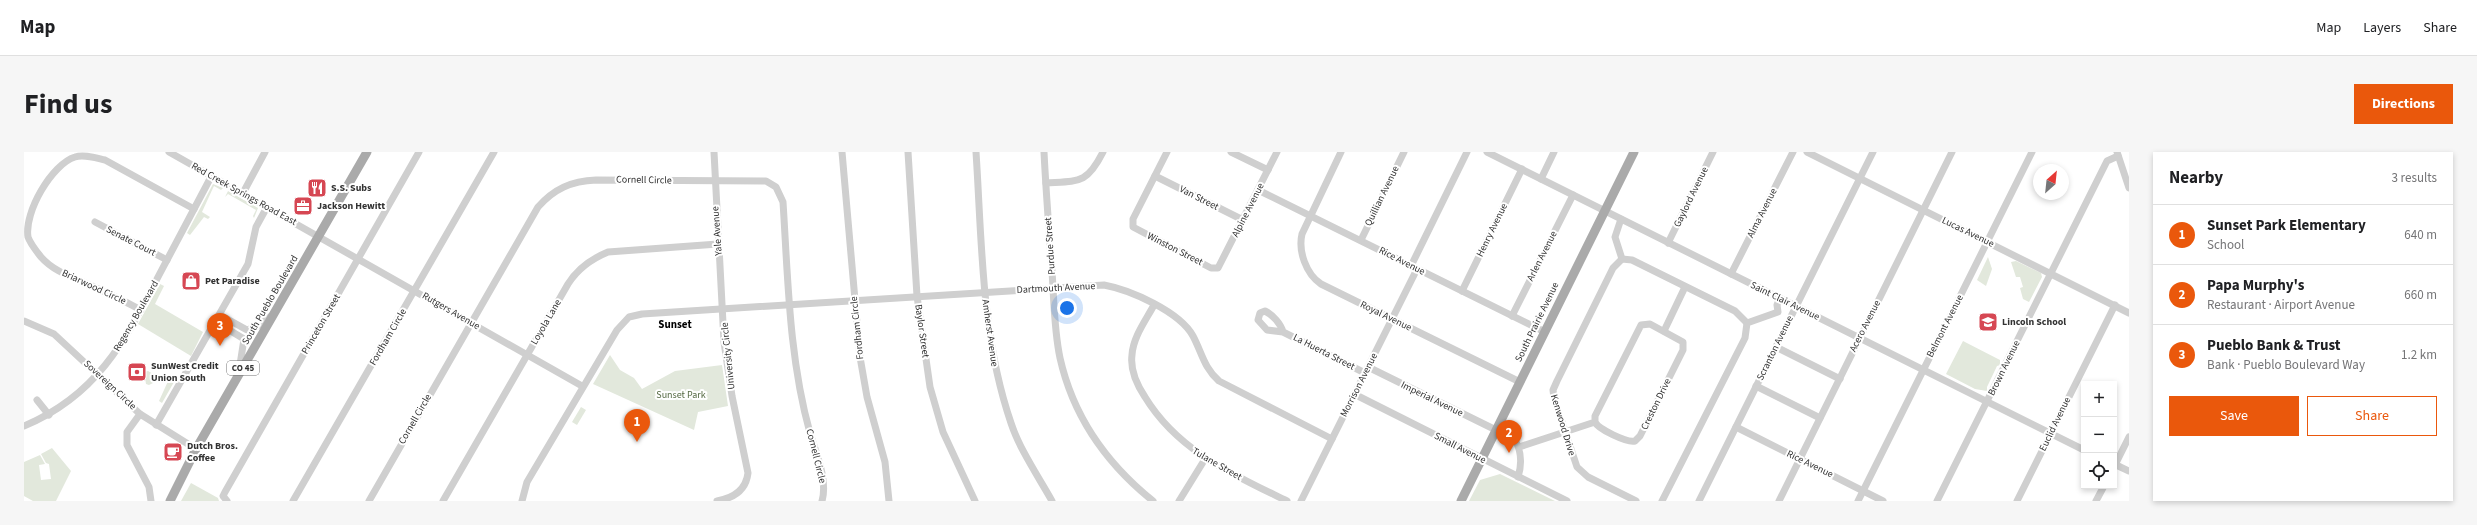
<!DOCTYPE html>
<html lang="en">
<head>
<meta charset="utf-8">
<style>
  :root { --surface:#fff; --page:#f6f6f6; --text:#202124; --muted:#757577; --line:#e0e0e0; --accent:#ea580c }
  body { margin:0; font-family:"Source Sans 3",sans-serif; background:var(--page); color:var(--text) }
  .controls { position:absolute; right:12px; bottom:12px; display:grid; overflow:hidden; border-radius:0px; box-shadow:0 2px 6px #0003 }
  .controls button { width:36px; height:36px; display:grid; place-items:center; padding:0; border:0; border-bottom:1px solid var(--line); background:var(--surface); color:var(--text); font:20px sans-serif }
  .compass { position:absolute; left:2009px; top:12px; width:36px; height:36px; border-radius:50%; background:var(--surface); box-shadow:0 2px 6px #0003; rotate:27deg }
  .you { position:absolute; left:1043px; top:156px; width:14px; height:14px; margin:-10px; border:3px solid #fff; border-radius:50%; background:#1a73e8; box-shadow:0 0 0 6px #1a73e833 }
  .badge { display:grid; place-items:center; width:26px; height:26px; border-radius:50%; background:var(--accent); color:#fff; font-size:13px; font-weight:700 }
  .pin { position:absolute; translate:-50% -33px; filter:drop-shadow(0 1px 2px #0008) }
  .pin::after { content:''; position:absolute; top:21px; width:14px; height:12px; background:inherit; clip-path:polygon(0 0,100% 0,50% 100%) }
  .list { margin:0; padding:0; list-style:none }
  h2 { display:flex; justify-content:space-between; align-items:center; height:52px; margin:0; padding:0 16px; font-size:17px }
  h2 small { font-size:13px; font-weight:400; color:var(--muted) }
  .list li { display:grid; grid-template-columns:26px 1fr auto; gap:12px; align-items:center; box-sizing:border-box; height:60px; padding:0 16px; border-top:1px solid var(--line) }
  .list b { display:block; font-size:15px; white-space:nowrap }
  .list p { margin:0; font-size:13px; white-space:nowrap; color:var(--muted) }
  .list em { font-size:13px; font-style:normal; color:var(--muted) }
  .actions { display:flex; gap:8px; padding:12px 16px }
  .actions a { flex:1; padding:9px 0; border:1px solid var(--accent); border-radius:0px; text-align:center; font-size:14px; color:var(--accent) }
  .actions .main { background:var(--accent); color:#fff }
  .icon { flex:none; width:22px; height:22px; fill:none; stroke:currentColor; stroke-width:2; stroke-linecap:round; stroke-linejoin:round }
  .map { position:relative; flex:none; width:2105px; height:349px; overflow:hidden; border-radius:0px }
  header { display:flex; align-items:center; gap:24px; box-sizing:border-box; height:56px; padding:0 20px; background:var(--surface); border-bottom:1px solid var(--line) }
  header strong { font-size:19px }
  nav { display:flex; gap:22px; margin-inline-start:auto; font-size:14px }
  .intro { display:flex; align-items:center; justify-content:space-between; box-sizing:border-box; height:96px; padding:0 24px }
  h1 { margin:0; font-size:28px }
  .button { padding:10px 18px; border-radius:0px; background:var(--accent); color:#fff; font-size:14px; font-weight:700 }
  main { display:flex; gap:24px; padding:0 24px }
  aside { flex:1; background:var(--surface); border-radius:0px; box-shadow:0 2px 6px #0003 }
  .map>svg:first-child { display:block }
</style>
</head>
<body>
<header>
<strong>Map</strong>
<nav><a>Map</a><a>Layers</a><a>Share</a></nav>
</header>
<div class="intro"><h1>Find us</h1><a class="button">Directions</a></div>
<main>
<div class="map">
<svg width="2105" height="349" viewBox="0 0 2105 349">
  <rect width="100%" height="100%" fill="#fff"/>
  <g fill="#e2e8dc">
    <polygon points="189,32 199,36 197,38 190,34 189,36 178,60 186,65 184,67 180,65 166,83 163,81"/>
    <polygon points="204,39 234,56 230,66 229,64 232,58 204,42 201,45"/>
    <polygon points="1964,105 1968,117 1962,134 1953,128"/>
    <polygon points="1992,109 2017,121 2018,125 2005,150 1999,147 1996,136 1999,135 1996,125 1992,125 1987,110"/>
    <polygon points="136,132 140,134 131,152 179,180 167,204 114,172"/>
    <polygon points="1939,189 1976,208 1976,213 1973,214 1963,235 1963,239 1951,237 1922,222"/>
    <polygon points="586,203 596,218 610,226 618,237 651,219 698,213 704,254 674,260 670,278 569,232"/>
    <polygon points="124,219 131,223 129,231 125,233 122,232 120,220"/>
    <polygon points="145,227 150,230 138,251 135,249"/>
    <polygon points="557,255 562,258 553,273 548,270"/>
    <polygon points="28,296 47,319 32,349 9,349 0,344 0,310 16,303 21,312 15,313 17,328 27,327 25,312 22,311 17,302"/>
    <polygon points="1476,322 1531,349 1445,349 1456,328"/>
    <polygon points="167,331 194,346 195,349 157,349"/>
  </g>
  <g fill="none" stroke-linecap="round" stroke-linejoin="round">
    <g stroke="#cfcfcf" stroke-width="7">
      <polyline points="145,0 558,234"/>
      <path d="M690,0L700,190L708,244L724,321C722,338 710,346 693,349"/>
      <polyline points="818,0 836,205 843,245 861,310 865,349"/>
      <polyline points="884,0 893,144 906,235 919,280 951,349"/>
      <path d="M952,0C958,91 957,184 987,271C996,298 1014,324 1028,349"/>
      <path d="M1020,0C1022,40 1025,79 1028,119C1030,148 1030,178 1036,206C1049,264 1083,312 1129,349"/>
      <polyline points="1143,0 1109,67 1109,75 1187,116 1194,116 1253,0"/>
      <polyline points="1207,0 1244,18"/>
      <path d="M1317,0L1278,82C1274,99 1282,122 1297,132L1496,230"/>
      <polyline points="1463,0 2060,298"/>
      <polyline points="1783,0 2105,161"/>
      <polyline points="2093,0 2105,36"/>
      <polyline points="1131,24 1219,68"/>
      <polyline points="1517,27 1530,0"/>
      <path d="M1022,31C1055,29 1063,32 1079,0"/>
      <polyline points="1234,38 1521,180"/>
      <polyline points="219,41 241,0"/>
      <polyline points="1597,67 1591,85 1598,107 1589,116 1533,229 1529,238 1530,246 1553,315 1564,325 1612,349"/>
      <polyline points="71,70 143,108"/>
      <polyline points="1337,88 1380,0"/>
      <polyline points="1644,91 1689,0"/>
      <polyline points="1598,107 1608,108 1711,159 1723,171"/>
      <polyline points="1387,114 1443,0"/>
      <polyline points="1707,122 1769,0"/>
      <polyline points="1438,139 1498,17"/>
      <path d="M1130,153C1122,168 1109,185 1108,203C1106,218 1113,233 1121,245C1154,299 1208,322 1263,349"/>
      <path d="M117,158C102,150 86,142 70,135C52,126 31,121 17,105C13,100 6,91 4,85C0,60 28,12 51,5C60,2 72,6 81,8L170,57"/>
      <polyline points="196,163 223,178 234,174 247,164"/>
      <polyline points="1488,164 1549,43"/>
      <polyline points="0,169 30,182 116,262 172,297"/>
      <polyline points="192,170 220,187 215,219"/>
      <polyline points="1640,179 1661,135"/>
      <path d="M1259,180C1257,172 1249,163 1241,159L1236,161L1234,168L1243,178L1259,180L1341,221"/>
      <polyline points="1752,195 1816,227"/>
      <polyline points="1344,215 1472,278"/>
      <polyline points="1732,234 1796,266"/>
      <polyline points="1330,242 1543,349"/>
      <polyline points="13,248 25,263"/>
      <polyline points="116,262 103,280 103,293 125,335 127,349"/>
      <path d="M1476,270C1493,284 1501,303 1494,325"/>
      <polyline points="132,273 224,112 232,75 243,55"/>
      <path d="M0,274C72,244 100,191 134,125C152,91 170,57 188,23"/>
      <polyline points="1712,275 1859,349"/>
      <path d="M1495,295L1571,270C1574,277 1603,291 1611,289L1616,284L1659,198V190L1626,172L1617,173L1571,264V270"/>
      <polyline points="2090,312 2105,319"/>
      <polyline points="2090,315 2105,285"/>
      <polyline points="203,349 199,344 201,340 395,0"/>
      <polyline points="269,349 470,0"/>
      <path d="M345,349L514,55C530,37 547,29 572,28L742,29L752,35L759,50C764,127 765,206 786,281C792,301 804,328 798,349"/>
      <path d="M419,349L544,132C554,116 567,107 584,100L694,92"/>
      <path d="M498,349L503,330L593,178L605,165L618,162L1080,133C1107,138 1156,160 1169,184C1178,201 1180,216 1195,229L1308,287"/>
      <polyline points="1155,349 1181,307"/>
      <polyline points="1277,349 1393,117"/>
      <polyline points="1638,349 1721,186 1723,171 1754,160 1753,153 1756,146"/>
      <polyline points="1675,349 1849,0"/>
      <polyline points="1755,349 1928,0"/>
      <polyline points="1834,349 2008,0"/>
      <polyline points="1913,349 2083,9 2094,4"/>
      <polyline points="1993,349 2091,153"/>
      <polyline points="2072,349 2080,334"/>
    </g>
    <g stroke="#aaa" stroke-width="9">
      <polyline points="146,349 172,297 343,0"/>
      <polyline points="1437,349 1610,0"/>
    </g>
  </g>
  <defs>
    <symbol id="restaurant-square" viewBox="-11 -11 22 22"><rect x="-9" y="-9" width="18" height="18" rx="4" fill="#d64753" stroke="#fff"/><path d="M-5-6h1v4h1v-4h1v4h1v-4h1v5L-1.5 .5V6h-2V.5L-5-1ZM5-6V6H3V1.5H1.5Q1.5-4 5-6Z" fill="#fff"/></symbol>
    <symbol id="office-square" viewBox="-11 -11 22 22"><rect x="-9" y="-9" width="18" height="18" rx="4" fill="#d64753" stroke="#fff"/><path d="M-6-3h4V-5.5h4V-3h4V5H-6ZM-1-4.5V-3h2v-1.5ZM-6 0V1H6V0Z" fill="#fff"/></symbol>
    <symbol id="shop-square" viewBox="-11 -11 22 22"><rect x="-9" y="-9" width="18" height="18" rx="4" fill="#d64753" stroke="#fff"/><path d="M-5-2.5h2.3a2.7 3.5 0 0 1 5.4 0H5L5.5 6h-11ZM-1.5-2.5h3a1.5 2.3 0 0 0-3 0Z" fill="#fff"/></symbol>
    <symbol id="school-square" viewBox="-11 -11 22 22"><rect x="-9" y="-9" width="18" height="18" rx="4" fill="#d64753" stroke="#fff"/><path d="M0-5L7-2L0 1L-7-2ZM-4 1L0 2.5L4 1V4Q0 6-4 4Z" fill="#fff"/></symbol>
    <symbol id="bank-square" viewBox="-11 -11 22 22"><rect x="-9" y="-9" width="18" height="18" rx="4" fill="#d64753" stroke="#fff"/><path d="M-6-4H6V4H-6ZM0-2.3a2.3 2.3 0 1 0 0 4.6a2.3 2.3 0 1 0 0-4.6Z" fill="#fff"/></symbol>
    <symbol id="cafe-square" viewBox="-11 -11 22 22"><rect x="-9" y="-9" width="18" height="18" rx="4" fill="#d64753" stroke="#fff"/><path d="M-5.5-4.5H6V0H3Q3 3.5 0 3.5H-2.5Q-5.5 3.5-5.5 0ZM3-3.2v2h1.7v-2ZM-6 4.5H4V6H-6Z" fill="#fff"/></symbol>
  </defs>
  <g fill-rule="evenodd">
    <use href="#restaurant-square" x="282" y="25" width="22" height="22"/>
    <use href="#office-square" x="268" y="43" width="22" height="22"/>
    <use href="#shop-square" x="156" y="118" width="22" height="22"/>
    <use href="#school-square" x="1953" y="159" width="22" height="22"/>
    <use href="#bank-square" x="102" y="209" width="22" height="22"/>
    <use href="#cafe-square" x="138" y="289" width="22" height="22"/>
  </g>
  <g text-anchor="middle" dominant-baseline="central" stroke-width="4" stroke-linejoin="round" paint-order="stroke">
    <rect fill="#fff" stroke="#707070" stroke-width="1" x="203" y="209" width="32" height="14" rx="3"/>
    <g font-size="9" font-weight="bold" fill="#323232">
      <text x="219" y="216">CO 45</text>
    </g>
    <g font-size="10" fill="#323232" stroke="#fff">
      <text transform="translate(620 28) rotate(1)">Cornell Circle</text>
      <text transform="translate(220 42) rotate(29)">Red Creek Springs Road East</text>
      <text transform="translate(1358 44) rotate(-64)">Quillian Avenue</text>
      <text transform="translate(1667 45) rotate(-64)">Gaylord Avenue</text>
      <text transform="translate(1175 46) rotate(27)">Van Street</text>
      <text transform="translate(1224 58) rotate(-63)">Alpine Avenue</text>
      <text transform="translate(1738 61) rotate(-63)">Alma Avenue</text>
      <text transform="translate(1468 78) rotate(-64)">Henry Avenue</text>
      <text transform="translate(693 79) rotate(-94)">Yale Avenue</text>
      <text transform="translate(1944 80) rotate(26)">Lucas Avenue</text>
      <text transform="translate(107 89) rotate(27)">Senate Court</text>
      <text transform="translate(1026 94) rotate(-94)">Purdue Street</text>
      <text transform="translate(1151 97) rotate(27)">Winston Street</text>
      <text transform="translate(1518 104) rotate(-63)">Arlen Avenue</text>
      <text transform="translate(1378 109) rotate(27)">Rice Avenue</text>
      <text transform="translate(70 135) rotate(25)">Briarwood Circle</text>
      <text transform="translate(1032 136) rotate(-3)">Dartmouth Avenue</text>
      <text transform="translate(246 148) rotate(-60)">South Pueblo Boulevard</text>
      <text transform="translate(1761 149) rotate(26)">Saint Clair Avenue</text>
      <text transform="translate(427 159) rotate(30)">Rutgers Avenue</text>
      <text transform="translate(112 164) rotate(-60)">Regency Boulevard</text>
      <text transform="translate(1362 164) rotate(26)">Royal Avenue</text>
      <text transform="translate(522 170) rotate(-60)">Loyola Lane</text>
      <text transform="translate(1513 170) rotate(-64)">South Prairie Avenue</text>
      <text transform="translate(297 172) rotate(-60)">Princeton Street</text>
      <text transform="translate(1841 174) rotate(-63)">Acero Avenue</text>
      <text transform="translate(1921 174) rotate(-63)">Belmont Avenue</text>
      <text transform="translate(833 176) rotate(-96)">Fordham Circle</text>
      <text transform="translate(898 179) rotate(82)">Baylor Street</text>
      <text transform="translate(966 181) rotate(82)">Amherst Avenue</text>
      <text transform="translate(364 185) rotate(-60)">Fordham Circle</text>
      <text transform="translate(1751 196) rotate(-64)">Scranton Avenue</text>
      <text transform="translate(1300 200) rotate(27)">La Huerta Street</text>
      <text transform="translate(704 204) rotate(-96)">University Circle</text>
      <text transform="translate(1980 216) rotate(-64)">Brown Avenue</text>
      <text transform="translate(86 233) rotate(43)">Sovereign Circle</text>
      <text transform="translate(1335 233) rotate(-63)">Morrison Avenue</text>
      <text transform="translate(1408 247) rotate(26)">Imperial Avenue</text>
      <text transform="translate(1632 252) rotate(-64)">Creston Drive</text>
      <text transform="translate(391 267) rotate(-60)">Cornell Circle</text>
      <text transform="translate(2031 272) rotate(-64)">Euclid Avenue</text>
      <text transform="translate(1539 273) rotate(73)">Kenwood Drive</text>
      <text transform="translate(1436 296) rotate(27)">Small Avenue</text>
      <text transform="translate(792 304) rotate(76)">Cornell Circle</text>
      <text transform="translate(1193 312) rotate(30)">Tulane Street</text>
      <text transform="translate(1786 312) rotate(26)">Rice Avenue</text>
    </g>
    <g font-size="10" font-weight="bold" fill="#323232" stroke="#fff" text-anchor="start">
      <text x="307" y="36">S.S. Subs</text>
      <text x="293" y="54">Jackson Hewitt</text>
      <text x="181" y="129">Pet Paradise</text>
      <text x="1978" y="170">Lincoln School</text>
      <text x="127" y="214">SunWest Credit<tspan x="127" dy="12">Union South</tspan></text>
      <text x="163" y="294">Dutch Bros.<tspan x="163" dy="12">Coffee</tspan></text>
    </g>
    <g font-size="10" fill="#556a43" stroke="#fff">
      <text x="657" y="243">Sunset Park</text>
    </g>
    <g font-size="11" font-weight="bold" fill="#000" stroke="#fff">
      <text x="651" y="172">Sunset</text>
    </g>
  </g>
</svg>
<div class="controls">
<button>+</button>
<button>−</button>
<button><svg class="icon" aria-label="locate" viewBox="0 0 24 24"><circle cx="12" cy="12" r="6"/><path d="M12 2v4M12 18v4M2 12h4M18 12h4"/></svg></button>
</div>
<svg class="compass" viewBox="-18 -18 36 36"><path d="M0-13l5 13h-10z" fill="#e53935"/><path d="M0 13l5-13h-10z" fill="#757577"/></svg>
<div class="you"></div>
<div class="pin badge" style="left:613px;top:290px">1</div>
<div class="pin badge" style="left:1485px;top:301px">2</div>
<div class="pin badge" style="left:196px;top:194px">3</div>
</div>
<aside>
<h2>Nearby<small>3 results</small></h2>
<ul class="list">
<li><span class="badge">1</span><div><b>Sunset Park Elementary</b><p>School</p></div><em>640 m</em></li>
<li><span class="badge">2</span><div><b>Papa Murphy's</b><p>Restaurant · Airport Avenue</p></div><em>660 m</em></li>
<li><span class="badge">3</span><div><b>Pueblo Bank &amp; Trust</b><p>Bank · Pueblo Boulevard Way</p></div><em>1.2 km</em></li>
</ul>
<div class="actions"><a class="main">Save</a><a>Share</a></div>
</aside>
</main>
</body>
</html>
